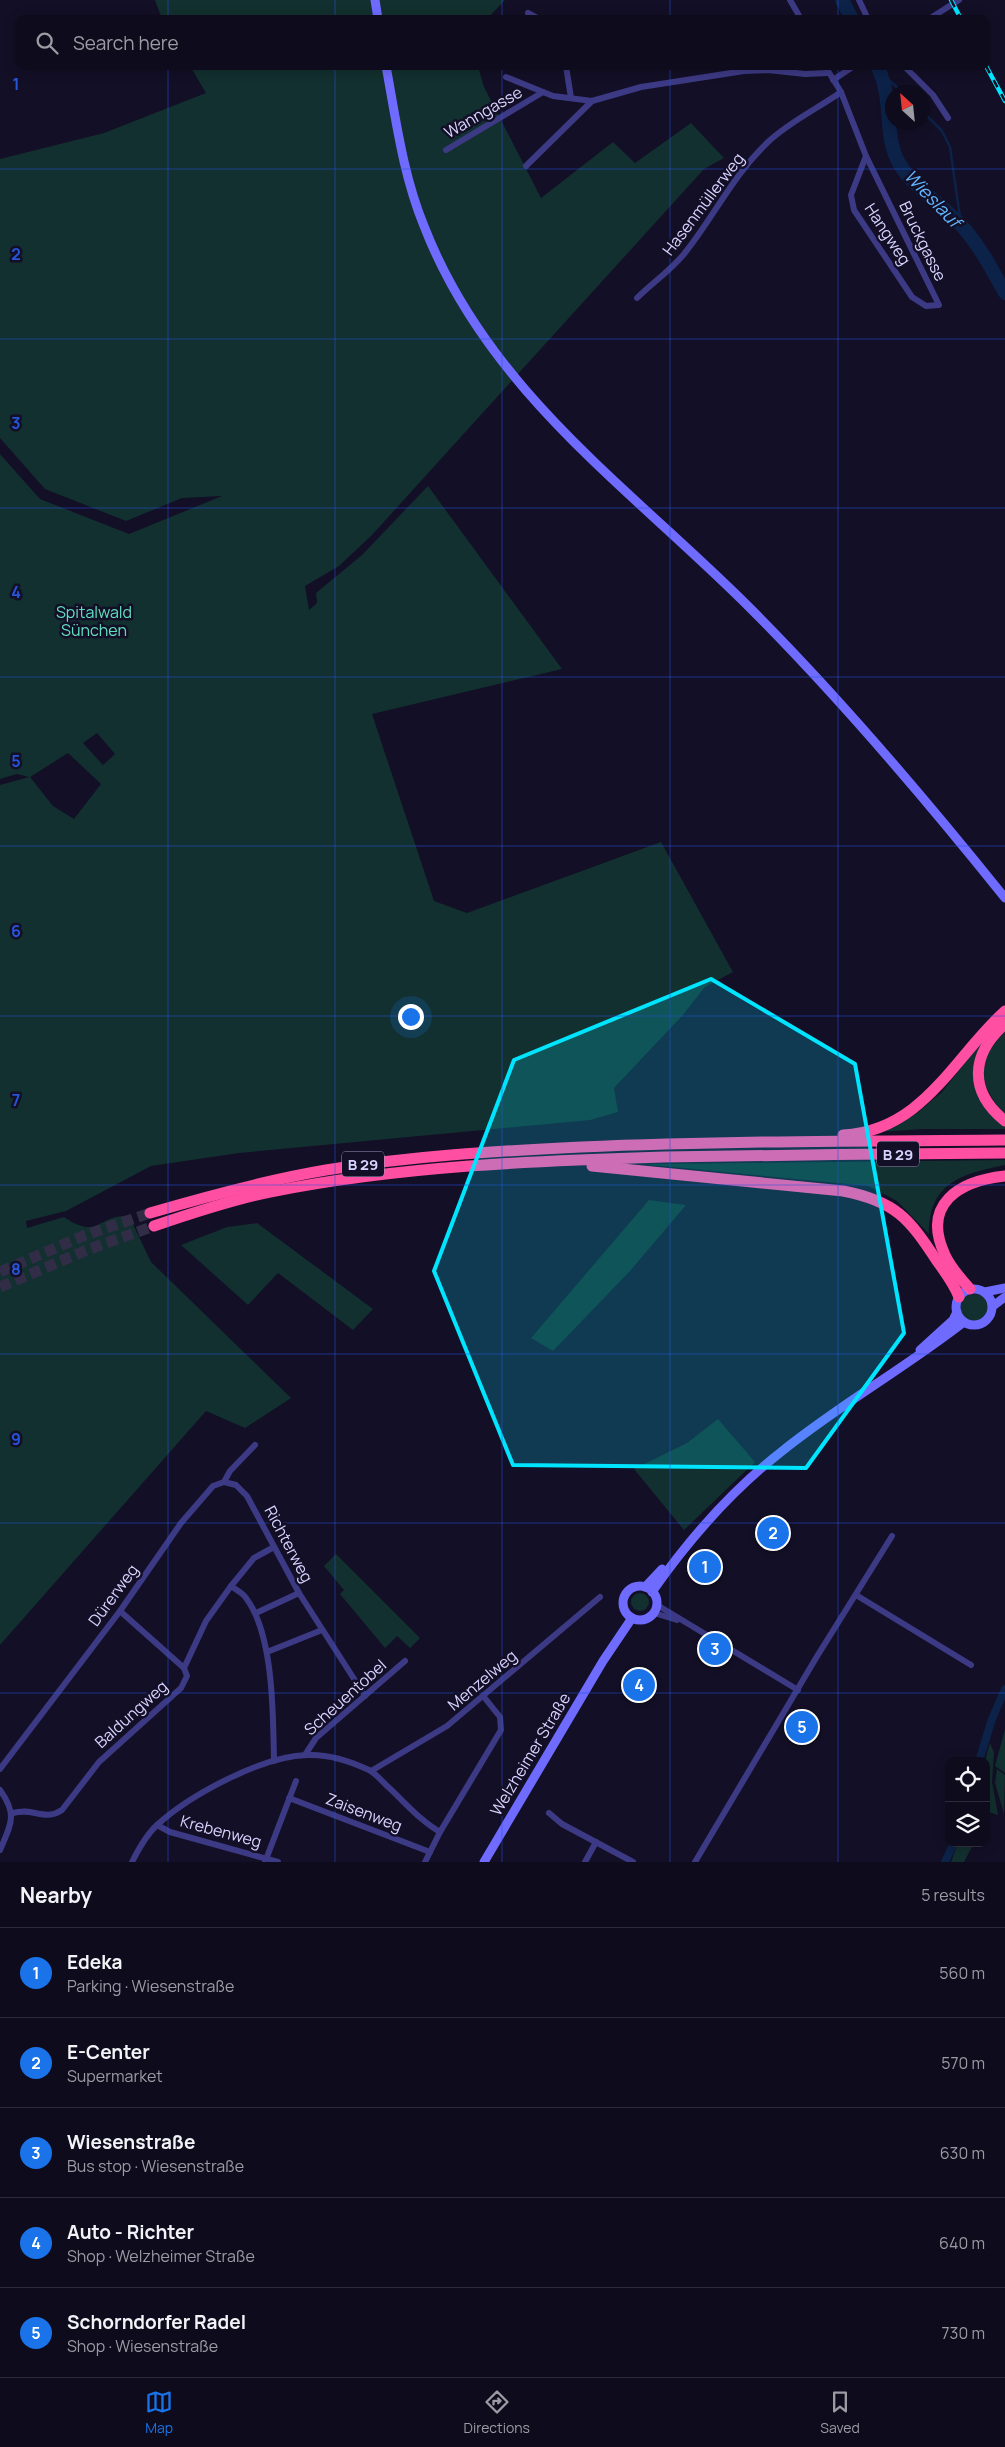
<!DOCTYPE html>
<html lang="en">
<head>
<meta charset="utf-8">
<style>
  :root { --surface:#0e0b1c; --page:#1c1929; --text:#f1f3f6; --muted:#9b9ba3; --line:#2e2b3b; --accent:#1a73e8 }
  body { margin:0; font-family:Manrope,sans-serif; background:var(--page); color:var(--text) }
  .controls { position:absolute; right:15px; bottom:15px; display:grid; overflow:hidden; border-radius:10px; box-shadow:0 2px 12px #0003 }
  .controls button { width:45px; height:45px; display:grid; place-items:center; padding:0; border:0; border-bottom:1px solid var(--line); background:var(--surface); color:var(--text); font:25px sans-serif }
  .compass { position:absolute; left:885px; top:85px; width:45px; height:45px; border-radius:50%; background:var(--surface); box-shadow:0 2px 12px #0003; rotate:333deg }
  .you { position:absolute; left:410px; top:1016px; width:18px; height:18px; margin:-12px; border:4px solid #fff; border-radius:50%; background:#1a73e8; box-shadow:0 0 0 8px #1a73e833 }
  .badge { display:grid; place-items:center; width:32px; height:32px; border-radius:50%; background:var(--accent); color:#fff; font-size:16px; font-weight:700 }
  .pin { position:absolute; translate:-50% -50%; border:2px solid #fff; box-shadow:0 1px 5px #0006 }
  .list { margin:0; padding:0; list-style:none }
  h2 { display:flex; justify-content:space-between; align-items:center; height:65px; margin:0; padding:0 20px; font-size:21px }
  h2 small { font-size:16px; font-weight:400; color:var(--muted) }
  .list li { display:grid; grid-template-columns:32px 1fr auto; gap:15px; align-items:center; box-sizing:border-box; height:90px; padding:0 20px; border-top:1px solid var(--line) }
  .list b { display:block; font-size:19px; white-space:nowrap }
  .list p { margin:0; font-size:16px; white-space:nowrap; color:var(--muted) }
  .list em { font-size:16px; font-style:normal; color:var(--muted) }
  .icon { flex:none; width:28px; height:28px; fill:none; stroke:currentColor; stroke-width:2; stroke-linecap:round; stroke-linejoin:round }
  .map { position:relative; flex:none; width:1005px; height:1862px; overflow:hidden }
  .search { position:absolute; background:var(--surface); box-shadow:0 2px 12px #0003; left:15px; right:15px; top:15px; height:55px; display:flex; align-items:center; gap:12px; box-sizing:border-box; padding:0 18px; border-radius:10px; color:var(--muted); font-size:19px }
  .sheet { height:515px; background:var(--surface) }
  nav { display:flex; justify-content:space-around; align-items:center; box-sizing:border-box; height:70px; border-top:1px solid var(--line); background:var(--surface); font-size:14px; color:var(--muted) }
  nav a { display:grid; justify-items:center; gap:2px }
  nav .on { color:var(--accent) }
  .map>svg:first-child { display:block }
</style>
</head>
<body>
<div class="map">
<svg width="1005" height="1862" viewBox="0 0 1005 1862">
  <rect width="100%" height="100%" fill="#130f26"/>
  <g fill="#12302f" fill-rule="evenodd">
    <polygon points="155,0 505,0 487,19 162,19"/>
    <path d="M190,66H478L484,87L541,198L613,142L635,163L691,123L724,158L704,169L372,535L339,566L305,586L309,610L317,603L316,593L362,555L428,486L562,669L372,714L434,901L467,913L661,842L733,972L705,987L682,1016L614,1088L618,1112L590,1120L239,1153L151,1166L66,1211L26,1221L27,1228L64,1217C99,1241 98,1214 129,1216L151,1262L291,1398L245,1428L206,1411L0,1645V785L29,777L17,774L0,779V454L40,499L129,534L222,496L182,498L126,521L45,489L0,438V159L104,133L206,93ZM97,733L115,754L103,765L83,743ZM68,753L101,784L74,819L53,806L30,777Z"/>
    <path d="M1005,1032V1116C979,1083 973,1064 1005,1032Z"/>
    <polygon points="985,1038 975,1076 1005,1125 1005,1129 924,1129 877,1132 916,1114 942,1092"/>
    <path d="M1005,1160V1165C962,1174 929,1182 929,1234L897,1201L868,1186L642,1164Z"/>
    <polygon points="649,1200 686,1205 630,1271 553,1351 531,1338"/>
    <polygon points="257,1223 373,1309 353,1330 278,1273 248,1305 181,1245 227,1227"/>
    <circle cx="974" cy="1308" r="14"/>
    <polygon points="718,1419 755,1462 684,1530 634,1469 687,1443"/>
    <polygon points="336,1554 420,1638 410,1648 397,1636 385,1648 340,1594 344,1590 324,1566"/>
    <circle cx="640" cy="1602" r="9"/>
    <polygon points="1005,1729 1005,1773 995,1766"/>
    <polygon points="990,1743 994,1753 992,1782 998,1815 986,1811 985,1761"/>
    <polygon points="997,1769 1005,1775 1004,1814 995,1783"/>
    <polygon points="958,1843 974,1843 964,1862 951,1862"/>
  </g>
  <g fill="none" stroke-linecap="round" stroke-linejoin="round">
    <g stroke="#0c2248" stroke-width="2.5">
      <polyline points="881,73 902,92"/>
      <polyline points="922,111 942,131 950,147 961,225"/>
    </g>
    <g stroke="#0c2248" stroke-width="8">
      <polyline points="979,1761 992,1719 1005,1689"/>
      <polyline points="945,1862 954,1843"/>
    </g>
    <g stroke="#0c2248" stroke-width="14">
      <polyline points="842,0 852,19"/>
      <path d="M877,66C894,97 883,136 899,163C913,188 942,204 961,225C979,245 992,269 1005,293"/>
    </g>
    <g stroke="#312d47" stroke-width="11" stroke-dasharray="11 5.5" stroke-linecap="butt">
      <polyline points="0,1272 83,1236 150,1213"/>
      <polyline points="0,1287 87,1250 154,1226"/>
    </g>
    <g stroke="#3d3a85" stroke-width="6">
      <polyline points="790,0 801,19"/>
      <polyline points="859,0 868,19"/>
      <polyline points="528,13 539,19"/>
      <polyline points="929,19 959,0"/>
      <polyline points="566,66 571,98"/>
      <polyline points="825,66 841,92 866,156 939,305 926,306 912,297 854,210 851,195 866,156"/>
      <polyline points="904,66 933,95 948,118"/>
      <polyline points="506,77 543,92"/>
      <polyline points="833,80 854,66"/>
      <polyline points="446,150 543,92 553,96 592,101 641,87 744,71 768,70 805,74 828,73"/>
      <polyline points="526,166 592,101"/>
      <path d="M637,298C652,283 670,271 684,254C714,217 732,176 768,142C789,122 817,109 841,92"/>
      <polyline points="224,1482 236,1485 247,1496 299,1593 365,1696"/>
      <path d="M231,1586C236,1590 243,1593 246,1598C274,1635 273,1716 274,1761"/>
      <polyline points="856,1595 971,1665"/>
      <polyline points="657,1605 798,1690"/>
      <polyline points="120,1611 184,1668"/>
      <polyline points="256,1613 299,1593"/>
      <polyline points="654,1613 677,1620"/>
      <polyline points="267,1652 322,1630"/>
      <polyline points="305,1755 316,1738 405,1661"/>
      <polyline points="0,1769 120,1611 181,1523 213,1486 224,1482 230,1471 255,1445"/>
      <polyline points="371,1771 447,1726 600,1597"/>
      <path d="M0,1790C18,1815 11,1824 0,1850"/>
      <polyline points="289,1798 430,1852"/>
      <path d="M13,1813C34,1807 44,1822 62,1810L99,1762L181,1688L187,1676L184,1668L206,1621L231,1586L254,1558L274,1547"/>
      <polyline points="549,1813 562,1824 633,1862"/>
      <polyline points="157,1825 170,1832 278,1862"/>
      <path d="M132,1862C139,1848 146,1835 157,1825C190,1795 262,1756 307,1755C327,1754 350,1761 369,1770C375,1773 381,1780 386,1785C403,1800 420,1821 440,1832"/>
      <polyline points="265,1862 296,1781"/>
      <polyline points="425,1862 440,1832 501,1730 500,1717 484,1697"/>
      <polyline points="585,1862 596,1842"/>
      <polyline points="695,1862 816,1658 892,1536"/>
    </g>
    <g stroke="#6f6bff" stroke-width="9">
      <polyline points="375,0 378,19"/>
      <path d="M386,66C396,120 403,175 424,226C488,391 629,487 749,607C840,698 924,797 1005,898"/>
      <circle cx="974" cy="1307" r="18"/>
      <polyline points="985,1292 1005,1288"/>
      <polyline points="993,1306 1005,1297"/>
      <polyline points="920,1350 953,1320 957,1312"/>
      <circle cx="640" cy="1603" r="17"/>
      <polyline points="645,1587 662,1569"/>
      <path d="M652,1592C689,1539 730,1492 781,1452C839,1405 905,1368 964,1322"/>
      <polyline points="484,1862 603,1661 632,1618"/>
    </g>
    <g stroke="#ff4fa3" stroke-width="11">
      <path d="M1005,1024C971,1054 968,1091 1005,1121"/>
      <path d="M843,1135C923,1131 953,1058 1005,1011"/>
      <path d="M592,1166L843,1191C895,1201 909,1218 937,1261C945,1272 954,1284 959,1297"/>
      <path d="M150,1213C208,1196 267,1180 326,1170C411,1156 496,1151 581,1147C722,1141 863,1141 1005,1140"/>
      <path d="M154,1226C192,1213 231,1200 270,1192C400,1166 532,1161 664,1157C778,1155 891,1154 1005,1153"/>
      <path d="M970,1289C961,1279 951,1268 945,1255C921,1204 959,1181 1005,1176"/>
    </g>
    <defs>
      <g id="rail">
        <polyline points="951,0 961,19"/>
        <polyline points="986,66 1005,101"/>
      </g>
    </defs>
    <use href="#rail" stroke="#00e5ff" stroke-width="4.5"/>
    <use href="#rail" stroke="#130f26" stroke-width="2.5" stroke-dasharray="8" stroke-linecap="butt"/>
  </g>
  <path fill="#00e5ff" fill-opacity="0.2" stroke="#00e5ff" stroke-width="4" stroke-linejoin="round" d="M711,979L855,1064L904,1333L806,1468L513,1465L434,1271L514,1060Z"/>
  <path fill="none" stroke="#2655da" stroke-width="1" stroke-opacity="0.55" d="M168,0V19M335,0V19M502,0V19M670,0V19M838,0V19M168,66V1862M335,66V1862M502,66V1862M670,66V1862M838,66V1862M0,169H1005M0,339H1005M0,508H1005M0,677H1005M0,846H1005M0,1016H1005M0,1185H1005M0,1354H1005M0,1523H1005M0,1693H1005"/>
  <g text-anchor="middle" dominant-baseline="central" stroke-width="5" stroke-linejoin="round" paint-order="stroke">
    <g fill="#130f26" stroke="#9e99be" stroke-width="1">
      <rect x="877" y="1141.5" width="42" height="25" rx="4"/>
      <rect x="342" y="1151.5" width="42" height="25" rx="4"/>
    </g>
    <g font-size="15" font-weight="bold" fill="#d9d4ff">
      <text x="898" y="1154">B 29</text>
      <text x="363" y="1164">B 29</text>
    </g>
    <g font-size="16" fill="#d9d4ff" stroke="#130f26">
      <text transform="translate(483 112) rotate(-30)">Wanngasse</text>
      <text transform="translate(703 204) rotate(-53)">Hasenmüllerweg</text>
      <text transform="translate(888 234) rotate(57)">Hangweg</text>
      <text transform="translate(923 241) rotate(64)">Bruckgasse</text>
      <text transform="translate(289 1544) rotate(62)">Richterweg</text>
      <text transform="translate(113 1595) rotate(-54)">Dürerweg</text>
      <text transform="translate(482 1680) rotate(-40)">Menzelweg</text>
      <text transform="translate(345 1697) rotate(-42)">Scheuentobel</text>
      <text transform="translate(131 1714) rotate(-42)">Baldungweg</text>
      <text transform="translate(530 1754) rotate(-59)">Welzheimer Straße</text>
      <text transform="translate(364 1812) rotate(21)">Zaisenweg</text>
      <text transform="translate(221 1831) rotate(15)">Krebenweg</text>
    </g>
    <g font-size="16" fill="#5fe0c0" stroke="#130f26">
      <text x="94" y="612">Spitalwald<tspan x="94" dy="18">Sünchen</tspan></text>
    </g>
    <g font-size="18" font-style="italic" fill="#62b6ff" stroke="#130f26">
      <text transform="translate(933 198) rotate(46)">Wieslauf</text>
    </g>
  </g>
  <g font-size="16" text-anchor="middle" font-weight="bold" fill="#2655da" stroke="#130f26" stroke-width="5" stroke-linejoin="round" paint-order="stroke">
    <text x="16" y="90">1</text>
    <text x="16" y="260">2</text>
    <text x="16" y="429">3</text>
    <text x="16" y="598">4</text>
    <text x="16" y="767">5</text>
    <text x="16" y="937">6</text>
    <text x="16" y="1106">7</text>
    <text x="16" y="1275">8</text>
    <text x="16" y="1445">9</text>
  </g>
</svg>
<div class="controls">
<button><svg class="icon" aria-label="locate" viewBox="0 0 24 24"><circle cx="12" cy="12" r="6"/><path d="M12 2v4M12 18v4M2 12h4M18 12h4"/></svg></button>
<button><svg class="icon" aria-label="layers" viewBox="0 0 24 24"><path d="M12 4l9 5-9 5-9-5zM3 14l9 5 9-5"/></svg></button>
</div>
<svg class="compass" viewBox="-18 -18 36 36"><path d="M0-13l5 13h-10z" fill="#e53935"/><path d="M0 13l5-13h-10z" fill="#9b9ba3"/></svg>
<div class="you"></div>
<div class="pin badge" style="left:705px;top:1567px">1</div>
<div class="pin badge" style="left:773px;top:1533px">2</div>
<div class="pin badge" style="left:715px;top:1649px">3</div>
<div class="pin badge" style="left:639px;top:1685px">4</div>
<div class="pin badge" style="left:802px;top:1727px">5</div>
<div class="search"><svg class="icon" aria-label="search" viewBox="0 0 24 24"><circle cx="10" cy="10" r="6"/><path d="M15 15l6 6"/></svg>Search here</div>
</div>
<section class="sheet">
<h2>Nearby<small>5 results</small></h2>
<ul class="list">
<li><span class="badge">1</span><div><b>Edeka</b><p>Parking · Wiesenstraße</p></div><em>560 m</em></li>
<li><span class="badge">2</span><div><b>E-Center</b><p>Supermarket</p></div><em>570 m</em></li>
<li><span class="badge">3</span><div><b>Wiesenstraße</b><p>Bus stop · Wiesenstraße</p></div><em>630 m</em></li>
<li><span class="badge">4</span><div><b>Auto - Richter</b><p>Shop · Welzheimer Straße</p></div><em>640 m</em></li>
<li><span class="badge">5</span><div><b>Schorndorfer Radel</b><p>Shop · Wiesenstraße</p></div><em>730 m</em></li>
</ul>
</section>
<nav>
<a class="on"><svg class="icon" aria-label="map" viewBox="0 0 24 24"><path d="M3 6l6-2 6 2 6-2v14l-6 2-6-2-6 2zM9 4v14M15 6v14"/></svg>Map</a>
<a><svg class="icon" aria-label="directions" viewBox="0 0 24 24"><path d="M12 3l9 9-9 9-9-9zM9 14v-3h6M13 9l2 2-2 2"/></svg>Directions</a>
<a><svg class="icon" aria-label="saved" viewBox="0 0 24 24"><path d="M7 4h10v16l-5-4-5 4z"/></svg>Saved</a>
</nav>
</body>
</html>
